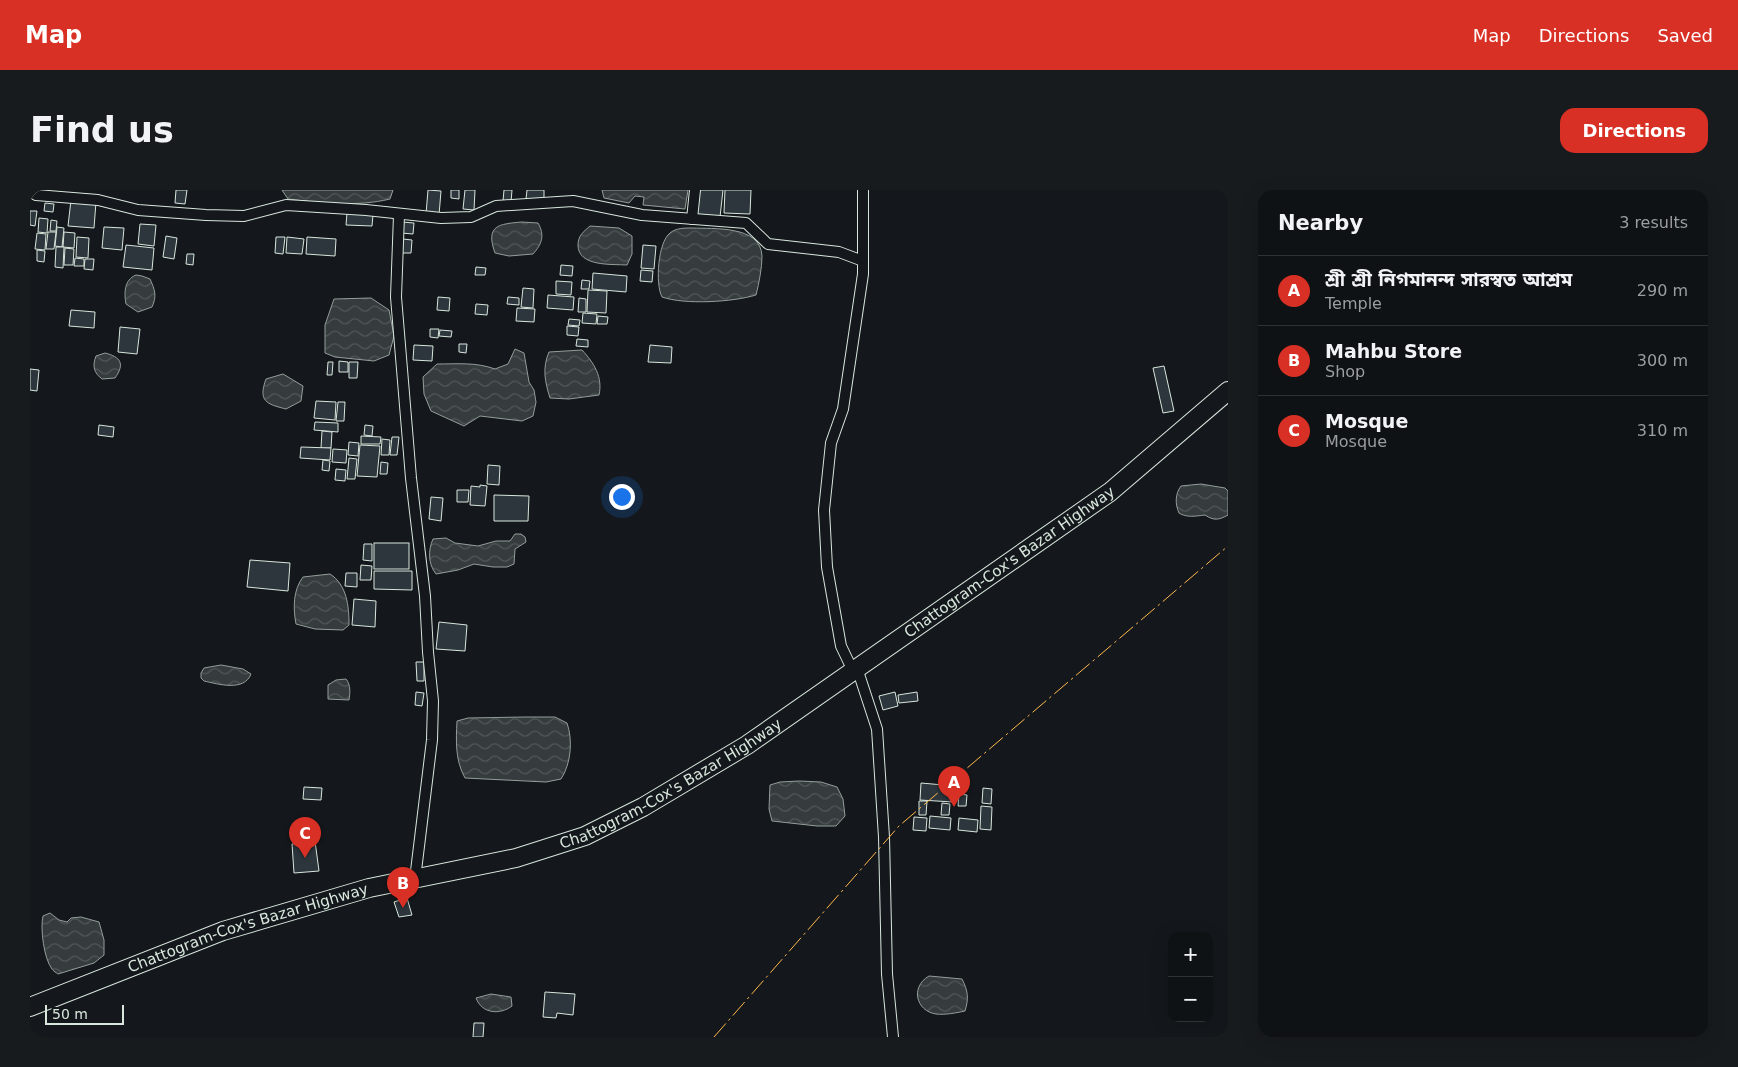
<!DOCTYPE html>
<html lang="en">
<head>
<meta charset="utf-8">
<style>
  :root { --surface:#0f1215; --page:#181b1e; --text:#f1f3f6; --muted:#9b9ea0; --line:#2f3234; --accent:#d93025 }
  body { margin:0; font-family:"DejaVu Sans","Noto Sans Bengali",sans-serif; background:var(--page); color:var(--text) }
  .controls { position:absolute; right:15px; bottom:15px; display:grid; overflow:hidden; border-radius:10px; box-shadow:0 5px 20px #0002 }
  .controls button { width:45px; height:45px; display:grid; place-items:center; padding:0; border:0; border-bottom:1px solid var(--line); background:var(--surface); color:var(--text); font:25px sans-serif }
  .scale { position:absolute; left:15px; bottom:12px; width:79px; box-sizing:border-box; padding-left:5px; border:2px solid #d8e6dc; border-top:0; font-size:14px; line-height:18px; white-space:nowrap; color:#d8e6dc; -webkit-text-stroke:4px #14181c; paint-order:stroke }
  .you { position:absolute; left:591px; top:306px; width:18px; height:18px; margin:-12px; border:4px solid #fff; border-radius:50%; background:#1a73e8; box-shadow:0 0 0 8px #1a73e833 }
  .badge { display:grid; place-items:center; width:32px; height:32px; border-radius:50%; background:var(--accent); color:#fff; font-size:16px; font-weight:700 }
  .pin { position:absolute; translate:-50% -41px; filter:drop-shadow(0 1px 2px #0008) }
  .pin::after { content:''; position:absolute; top:26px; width:18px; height:15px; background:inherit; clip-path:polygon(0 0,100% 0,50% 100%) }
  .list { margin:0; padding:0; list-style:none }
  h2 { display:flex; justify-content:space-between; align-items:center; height:65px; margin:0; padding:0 20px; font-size:21px }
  h2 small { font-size:16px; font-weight:400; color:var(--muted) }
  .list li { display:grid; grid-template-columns:32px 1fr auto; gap:15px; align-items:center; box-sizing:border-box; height:70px; padding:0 20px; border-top:1px solid var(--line) }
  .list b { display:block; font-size:19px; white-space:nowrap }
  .list p { margin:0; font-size:16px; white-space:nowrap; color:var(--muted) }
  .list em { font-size:16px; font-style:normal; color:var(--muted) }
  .map { position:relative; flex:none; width:1198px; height:847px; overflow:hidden; border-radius:15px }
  header { display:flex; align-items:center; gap:30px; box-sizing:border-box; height:70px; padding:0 25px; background:var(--accent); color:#fff }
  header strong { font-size:24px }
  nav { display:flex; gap:28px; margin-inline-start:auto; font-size:18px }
  .intro { display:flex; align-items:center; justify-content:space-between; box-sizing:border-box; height:120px; padding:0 30px }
  h1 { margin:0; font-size:35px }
  .button { padding:12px 22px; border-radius:15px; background:var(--accent); color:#fff; font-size:18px; font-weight:700 }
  main { display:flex; gap:30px; padding:0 30px }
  aside { flex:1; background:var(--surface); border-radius:15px; box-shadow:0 5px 20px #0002 }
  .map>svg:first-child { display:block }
</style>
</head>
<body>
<header>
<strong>Map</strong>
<nav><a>Map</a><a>Directions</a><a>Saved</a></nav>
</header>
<div class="intro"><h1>Find us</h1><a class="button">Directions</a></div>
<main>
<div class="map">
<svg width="1198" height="847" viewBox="0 0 1198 847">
  <defs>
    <pattern id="water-waves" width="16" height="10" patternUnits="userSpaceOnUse" patternTransform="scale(1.25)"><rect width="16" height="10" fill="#363b3e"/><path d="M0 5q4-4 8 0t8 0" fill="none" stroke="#525759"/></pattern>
  </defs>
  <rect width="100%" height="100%" fill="#14181c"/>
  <g fill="url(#water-waves)" stroke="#939e99">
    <path d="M252,0H363L360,9C327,17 291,13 258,9Z"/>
    <polygon points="572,0 658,0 655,19 613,15 614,7 605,6 599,13 574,8"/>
    <path d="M492,32L508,33C515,45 512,54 503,64L479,66L465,63C455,35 469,34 492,32Z"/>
    <path d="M560,36L589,38L602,46V64L597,75C582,74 548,77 548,55C548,46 553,42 560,36Z"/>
    <path d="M662,38C683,39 731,35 732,66C732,78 729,93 726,105C703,112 655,115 632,107C625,94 628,52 640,43C646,38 654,38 662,38Z"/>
    <path d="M106,85L112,86L120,89C125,100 127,106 122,117L108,122L96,114C94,103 94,90 106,85Z"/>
    <polygon points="341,108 359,120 364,146 359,165 344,171 305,167 295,163 295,135 304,109"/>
    <path d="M485,159L494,163L499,192L504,200L506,212L503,226L492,231L450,226L434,236L401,221L394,204L393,187L407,174C427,174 446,172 465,179L478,174Z"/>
    <path d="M552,160C564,173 573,187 569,205L539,209L520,208C515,192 512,178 519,162Z"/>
    <path d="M75,163C91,167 95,174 85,188L72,189C64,183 62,176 66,166Z"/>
    <path d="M253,184L273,196L271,211L256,219C236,214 228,211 236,189Z"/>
    <path d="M1171,294L1195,298L1198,301V325C1189,330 1184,331 1175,325C1166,326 1157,328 1149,323C1145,314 1145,304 1151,296Z"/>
    <path d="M485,344H491L495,347L496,352L485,359L484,374L477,377H463L444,374L428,380L406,384C398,374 398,360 403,349L416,348L425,353L448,356L466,351H480Z"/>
    <path d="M300,384C317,395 319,416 319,435L313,440L285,439L266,434C263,418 263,400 273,387Z"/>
    <path d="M191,475L213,479L221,484C214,502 188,494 174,491L171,488V483L174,478Z"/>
    <path d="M316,489C321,495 320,503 319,510L298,509V495L306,490Z"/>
    <path d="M495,527H525L537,533C543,550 541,574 531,589L516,592L435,588C425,570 426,551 427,531L438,528Z"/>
    <polygon points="769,591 791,592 807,597 813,609 815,626 806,636 787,636 742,631 739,619 740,595 750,592"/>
    <path d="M20,723L29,730L37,732L41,728L51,727L69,732L74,750V765L64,773L28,784C28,784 22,780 22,779C14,769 10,738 13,726Z"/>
    <path d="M899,786L932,789C938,801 939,808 935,821C926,823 915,825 906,824C886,821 880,797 899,786Z"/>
    <path d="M461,804L481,807L482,816C470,825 452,824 446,808Z"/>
  </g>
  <g fill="#2c363c" stroke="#d8e6dc">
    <polygon points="146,0 157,0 155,14 145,13"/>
    <polygon points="398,0 411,1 409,25 396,24"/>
    <polygon points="421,0 429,0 429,9 421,8"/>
    <polygon points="435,0 445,0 444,20 433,19"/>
    <polygon points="474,0 482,0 481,12 473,11"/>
    <polygon points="497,0 514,0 514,10 496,9"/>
    <polygon points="667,0 693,0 690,27 665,25"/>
    <polygon points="695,0 721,0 720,24 694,23"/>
    <polygon points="41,10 66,12 64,38 38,36"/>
    <polygon points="15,13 24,14 23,22 14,21"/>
    <polygon points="0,21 7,21 5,36 0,35"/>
    <polygon points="317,23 343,25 342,36 316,35"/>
    <polygon points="9,28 18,29 17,43 8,42"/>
    <polygon points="21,30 27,31 26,41 20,41"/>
    <polygon points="372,32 384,33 383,44 371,43"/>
    <polygon points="110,34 126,35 124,56 108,54"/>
    <polygon points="27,37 34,38 32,57 25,56"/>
    <polygon points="74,37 94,38 92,60 72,58"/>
    <polygon points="18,42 26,42 24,59 16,59"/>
    <polygon points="34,42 45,43 44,58 33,57"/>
    <polygon points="7,43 16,44 15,60 5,59"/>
    <polygon points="136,46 147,48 144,69 133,67"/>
    <polygon points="47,47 59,48 58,68 46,67"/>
    <polygon points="246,47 255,47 253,64 245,63"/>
    <polygon points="257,47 274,49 272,64 256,63"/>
    <polygon points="277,47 306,49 305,66 276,64"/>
    <polygon points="373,49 382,50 381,63 372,63"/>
    <polygon points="96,55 124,58 122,80 93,77"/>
    <polygon points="613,55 626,56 624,79 611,78"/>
    <polygon points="26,57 34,57 33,78 25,77"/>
    <polygon points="35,58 44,59 43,75 34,75"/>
    <polygon points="7,60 15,61 14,72 7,71"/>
    <polygon points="157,64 164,64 163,75 156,74"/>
    <polygon points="45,68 54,69 54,76 44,76"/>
    <polygon points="55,69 64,69 63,80 54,79"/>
    <polygon points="531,75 543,76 542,86 530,85"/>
    <polygon points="446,77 456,78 455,85 445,85"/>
    <polygon points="611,80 623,81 622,92 610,91"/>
    <polygon points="563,83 597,86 596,102 562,99"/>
    <polygon points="552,90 560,91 559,99 551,99"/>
    <polygon points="526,91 542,92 541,105 526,104"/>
    <polygon points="493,98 504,99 503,118 491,117"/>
    <polygon points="558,100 577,101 576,123 557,122"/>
    <polygon points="518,105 544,107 543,120 517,118"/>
    <polygon points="408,107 420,108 419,121 407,120"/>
    <polygon points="478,107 489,108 489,115 477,114"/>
    <polygon points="549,108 556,109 556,122 548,122"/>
    <polygon points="446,114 458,115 457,125 445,124"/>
    <polygon points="487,118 505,119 504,132 486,131"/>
    <polygon points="41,120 65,122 64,138 39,136"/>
    <polygon points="553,123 567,124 566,134 552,133"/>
    <polygon points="568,126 578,127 577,134 567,134"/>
    <polygon points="539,129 550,130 549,136 538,135"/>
    <polygon points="537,136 549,137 548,146 537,145"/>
    <polygon points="90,137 110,139 107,164 88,162"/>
    <polygon points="400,139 409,139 408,148 400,147"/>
    <polygon points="410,140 422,141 421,147 409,146"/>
    <polygon points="547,149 558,150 558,157 546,156"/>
    <polygon points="429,154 437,154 436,163 429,162"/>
    <polygon points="384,155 403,156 402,171 383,170"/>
    <polygon points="620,155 642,157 641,173 618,172"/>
    <polygon points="309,171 318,172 318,182 309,182"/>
    <polygon points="298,172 303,172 302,185 297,185"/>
    <polygon points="319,172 328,172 327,188 319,188"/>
    <polygon points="1134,176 1144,221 1133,223 1123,178"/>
    <polygon points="0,179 9,180 7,201 0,200"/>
    <polygon points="286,211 306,212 305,230 284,228"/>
    <polygon points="308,212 315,212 314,231 306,231"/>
    <polygon points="285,232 308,233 308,242 284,240"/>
    <polygon points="69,235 84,237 83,247 68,245"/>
    <polygon points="335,235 343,236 342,246 334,245"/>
    <polygon points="292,241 302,242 301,258 291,258"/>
    <polygon points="331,246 351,247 350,254 331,254"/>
    <polygon points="362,247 369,247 367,265 360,265"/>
    <polygon points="352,249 360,250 359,265 351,265"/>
    <polygon points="319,252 329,253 328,266 318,265"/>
    <polygon points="330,255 350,256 347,287 327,286"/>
    <polygon points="271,257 301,258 300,270 270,268"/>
    <polygon points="303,259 317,260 316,273 302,272"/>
    <polygon points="319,268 327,269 325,289 317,289"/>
    <polygon points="293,270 300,271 299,281 292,280"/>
    <polygon points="351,272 358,273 357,284 350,284"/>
    <polygon points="458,275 470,276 469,295 457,294"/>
    <polygon points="306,279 316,280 315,291 305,290"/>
    <polygon points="450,295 457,296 455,316 440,315 441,296 450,297"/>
    <polygon points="427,300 439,300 438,312 427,312"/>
    <polygon points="464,305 499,306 498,331 464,331"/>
    <polygon points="401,307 413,308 411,331 399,329"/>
    <rect x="344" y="353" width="35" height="26"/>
    <polygon points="334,354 342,354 342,371 333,370"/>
    <polygon points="220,370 260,373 258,401 217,397"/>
    <polygon points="331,375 342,376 341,390 330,390"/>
    <polygon points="344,381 382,381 382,400 344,399"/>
    <polygon points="316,383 327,383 327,397 315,396"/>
    <polygon points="324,409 346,411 345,437 322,435"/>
    <polygon points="409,432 437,435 435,461 406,459"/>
    <polygon points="386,472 394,472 394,491 387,491"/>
    <polygon points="386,502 394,503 392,516 385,515"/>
    <polygon points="865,502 868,516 853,520 849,506"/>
    <polygon points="887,502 888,511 869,513 868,505"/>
    <polygon points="891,593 925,596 923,612 890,610"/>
    <polygon points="274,597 292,598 291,610 273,609"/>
    <polygon points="953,598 962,599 961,614 952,613"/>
    <polygon points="929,604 937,605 936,616 928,616"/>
    <polygon points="889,611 897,611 896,625 889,625"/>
    <polygon points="912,613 920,614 919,625 911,625"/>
    <polygon points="951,616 962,617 961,640 950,639"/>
    <polygon points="900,626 921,628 920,640 899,638"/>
    <polygon points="884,627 897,628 896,641 883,640"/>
    <polygon points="929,628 948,630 947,642 928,640"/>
    <polygon points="285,651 289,681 264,683 262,654"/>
    <polygon points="377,708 382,725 369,727 364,712"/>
    <polygon points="515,802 545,804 543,825 527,823 526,828 513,827"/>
    <polygon points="444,833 454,833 453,847 443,847"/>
  </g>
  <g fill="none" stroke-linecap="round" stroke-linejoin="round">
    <defs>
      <g id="street">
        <polyline points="0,1 6,5 68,10 108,20 176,25 214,26 256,15 336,20 411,28 441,27 466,16 543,11 612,25 716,33 738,54 809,62 833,71 833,84 813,219 801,253 794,320 797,377 811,456 823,481"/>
        <polyline points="369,25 366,107 381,288 395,406 398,462 403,511 402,550 385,689"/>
        <polyline points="662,29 665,0"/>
        <polyline points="833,71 833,0"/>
        <polyline points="827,478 847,539 854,647 857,784 863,847"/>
      </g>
      <g id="highway">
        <path id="s1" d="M0,817L193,741L339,698L486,668L555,646L613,617L717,555L1080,302L1198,201"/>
      </g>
    </defs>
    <use href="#street" stroke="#d8e6dc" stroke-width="12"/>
    <use href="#highway" stroke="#d8e6dc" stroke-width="20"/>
    <use href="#street" stroke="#14181c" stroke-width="10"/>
    <use href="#highway" stroke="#14181c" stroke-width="18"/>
    <polyline stroke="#ffb74d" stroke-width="1" stroke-dasharray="18 4 2.5 4" stroke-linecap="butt" points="684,847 869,636 1198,356"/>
  </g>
  <g text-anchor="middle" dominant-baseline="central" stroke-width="4" stroke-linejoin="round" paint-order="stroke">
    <g font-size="15" fill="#d8e6dc" stroke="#14181c">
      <text stroke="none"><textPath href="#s1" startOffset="1088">Chattogram-Cox's Bazar Highway</textPath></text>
      <text stroke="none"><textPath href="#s1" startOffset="682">Chattogram-Cox's Bazar Highway</textPath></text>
      <text stroke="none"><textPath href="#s1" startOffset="232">Chattogram-Cox's Bazar Highway</textPath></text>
    </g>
  </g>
</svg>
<div class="controls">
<button>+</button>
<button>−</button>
</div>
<div class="scale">50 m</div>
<div class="you"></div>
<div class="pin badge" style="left:924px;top:617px">A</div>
<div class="pin badge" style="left:373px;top:718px">B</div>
<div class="pin badge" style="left:275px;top:668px">C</div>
</div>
<aside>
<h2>Nearby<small>3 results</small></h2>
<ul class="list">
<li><span class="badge">A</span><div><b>শ্রী শ্রী নিগমানন্দ সারস্বত আশ্রম</b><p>Temple</p></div><em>290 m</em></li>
<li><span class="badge">B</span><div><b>Mahbu Store</b><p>Shop</p></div><em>300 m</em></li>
<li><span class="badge">C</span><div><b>Mosque</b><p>Mosque</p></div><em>310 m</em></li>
</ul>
</aside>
</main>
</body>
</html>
